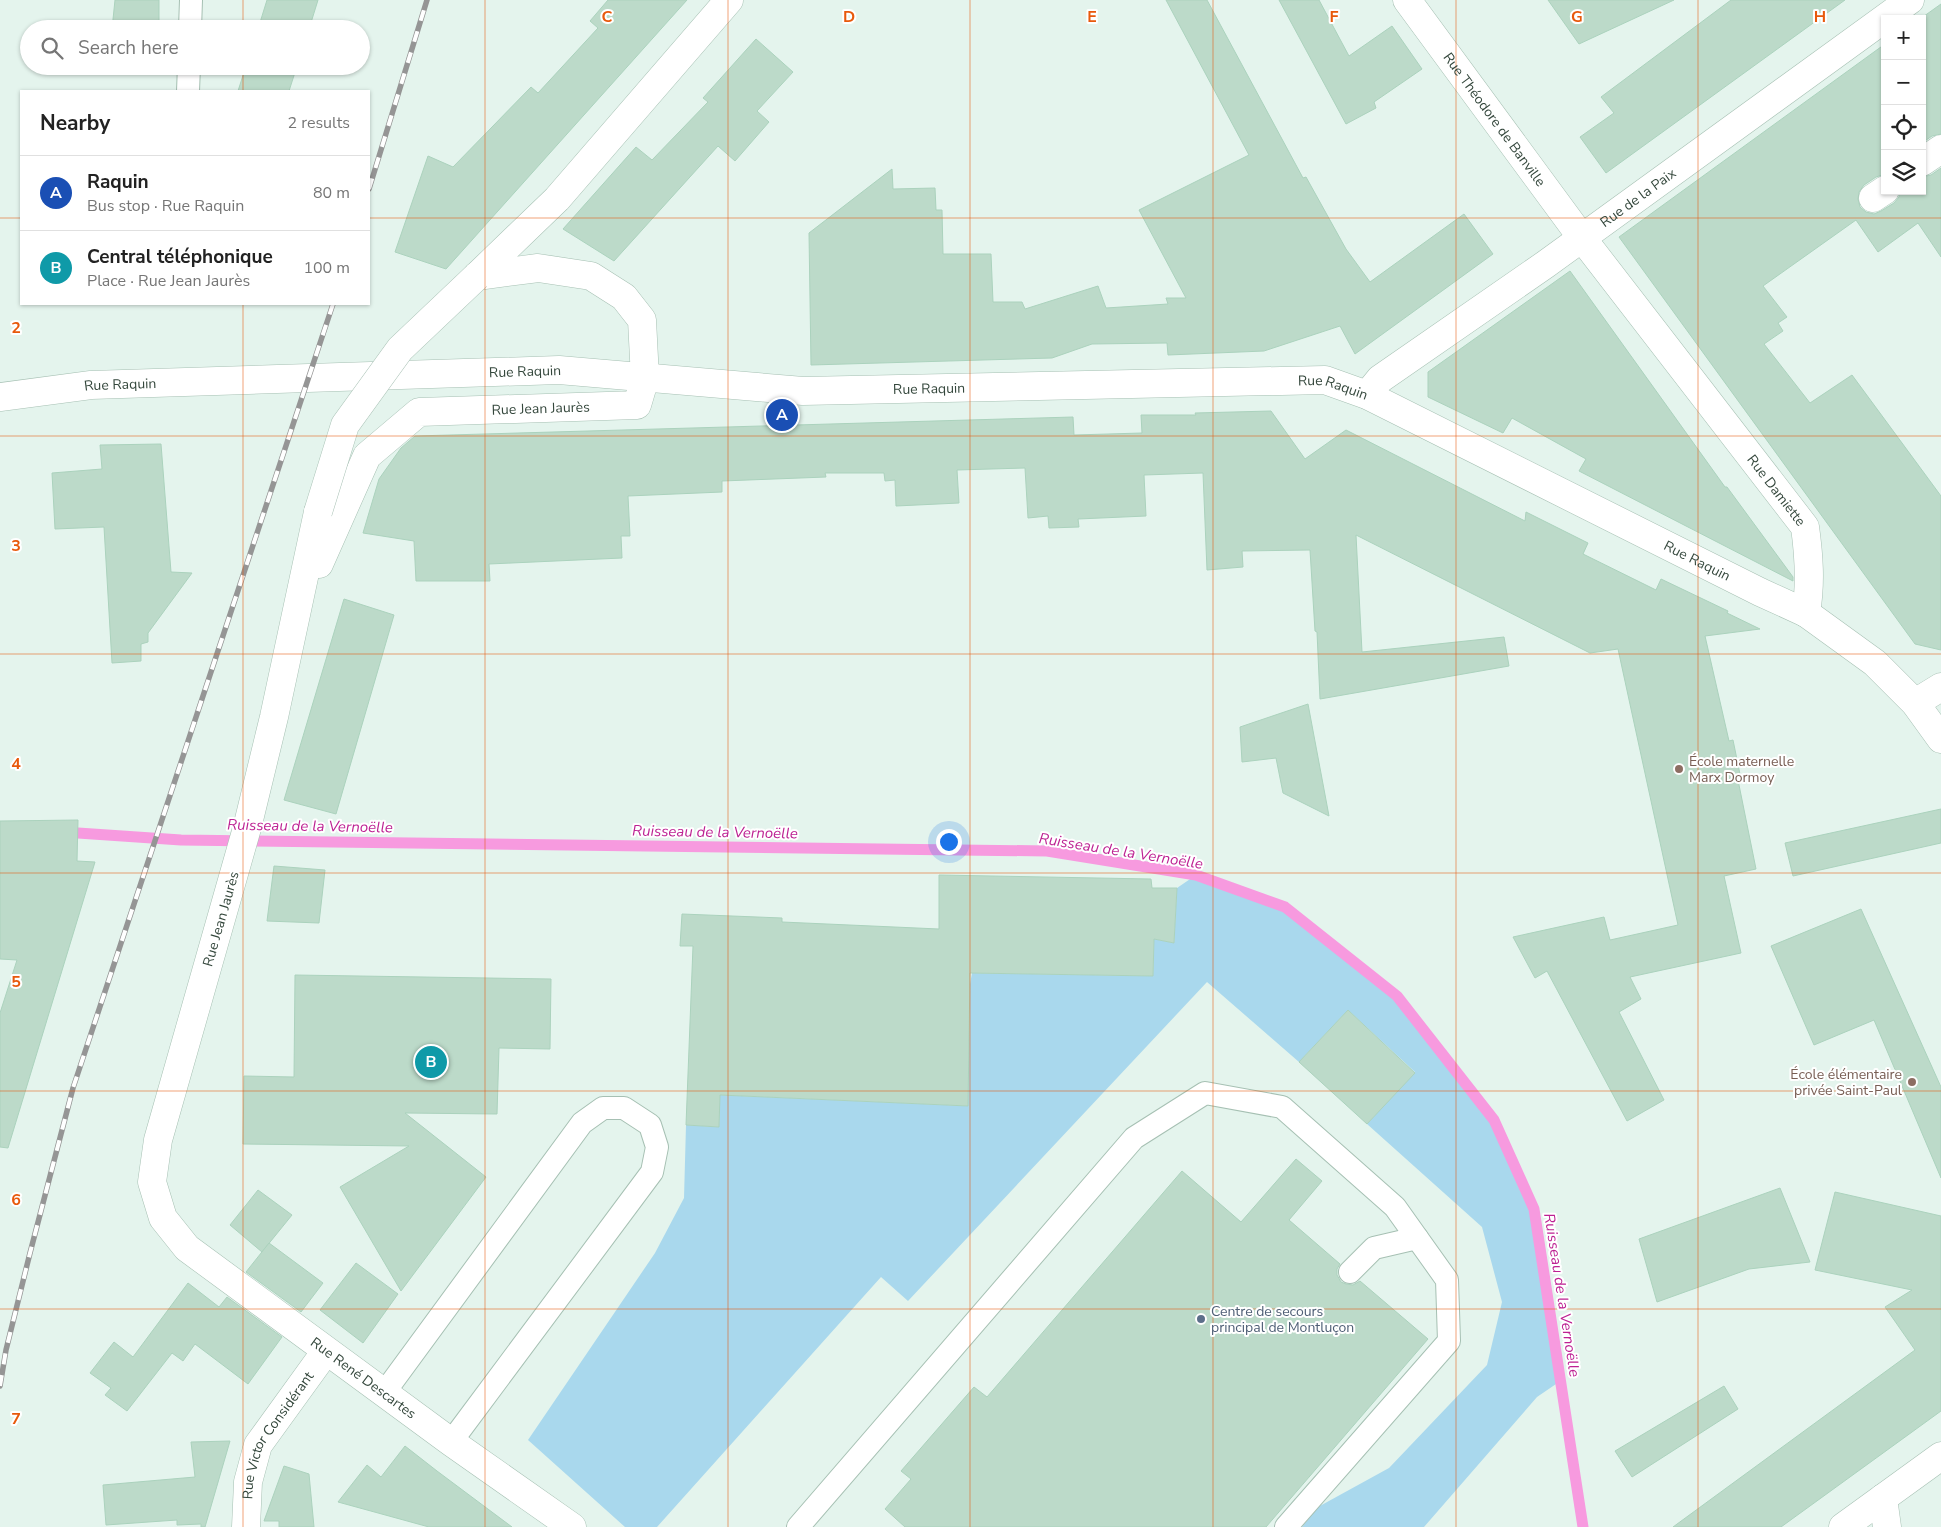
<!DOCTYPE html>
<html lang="en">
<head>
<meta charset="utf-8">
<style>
  :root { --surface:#fff; --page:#f2f2f2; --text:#222; --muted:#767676; --line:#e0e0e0; --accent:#1a851a }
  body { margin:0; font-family:"Nunito Sans",sans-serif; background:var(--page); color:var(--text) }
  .controls { position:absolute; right:15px; top:15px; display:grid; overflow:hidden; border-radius:0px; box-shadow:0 1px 4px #0004 }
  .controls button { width:45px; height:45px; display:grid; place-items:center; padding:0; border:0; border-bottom:1px solid var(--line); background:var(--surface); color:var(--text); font:25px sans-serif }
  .you { position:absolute; left:948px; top:841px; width:18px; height:18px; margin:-12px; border:4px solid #fff; border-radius:50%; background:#1a73e8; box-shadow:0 0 0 8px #1a73e833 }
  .badge { display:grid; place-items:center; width:32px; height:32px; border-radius:50%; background:var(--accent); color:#fff; font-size:16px; font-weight:700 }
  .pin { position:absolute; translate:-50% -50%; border:2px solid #fff; box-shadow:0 1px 5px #0006 }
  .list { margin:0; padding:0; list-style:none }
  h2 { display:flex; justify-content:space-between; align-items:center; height:65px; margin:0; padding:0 20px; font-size:21px }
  h2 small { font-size:16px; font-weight:400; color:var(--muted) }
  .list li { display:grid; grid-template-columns:32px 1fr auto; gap:15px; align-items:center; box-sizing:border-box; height:75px; padding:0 20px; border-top:1px solid var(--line) }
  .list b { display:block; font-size:19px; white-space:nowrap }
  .list p { margin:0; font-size:16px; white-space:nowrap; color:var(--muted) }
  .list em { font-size:16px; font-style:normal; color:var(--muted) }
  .icon { flex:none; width:28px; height:28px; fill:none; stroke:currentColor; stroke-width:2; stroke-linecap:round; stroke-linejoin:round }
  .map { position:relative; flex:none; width:1941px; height:1527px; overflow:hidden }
  .search { position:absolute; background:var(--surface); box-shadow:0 1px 4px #0004; left:20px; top:20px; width:350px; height:55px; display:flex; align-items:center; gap:12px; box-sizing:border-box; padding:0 18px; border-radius:28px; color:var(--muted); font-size:19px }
  .panel { position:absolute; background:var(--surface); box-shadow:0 1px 4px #0004; left:20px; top:90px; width:350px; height:215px; border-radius:0px }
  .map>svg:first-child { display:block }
</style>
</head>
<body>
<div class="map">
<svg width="1941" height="1527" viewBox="0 0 1941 1527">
  <rect width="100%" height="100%" fill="#e4f4ed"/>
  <polygon fill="#a9d8ed" points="1196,875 1285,907 1397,996 1494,1119 1534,1209 1559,1382 1537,1397 1424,1527 1302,1527 1318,1507 1389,1468 1487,1365 1502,1302 1482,1227 1367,1124 1415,1072 1348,1010 1299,1062 1207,982 908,1301 881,1277 657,1527 625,1527 528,1440 655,1253 684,1198 686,1125 719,1127 720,1095 968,1106 970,984 972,973 1153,976 1154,939 1174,943 1177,888"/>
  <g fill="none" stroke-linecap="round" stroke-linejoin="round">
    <polyline stroke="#f79adf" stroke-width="11" points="78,833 181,840 1047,851 1196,875 1285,907 1397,996 1494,1120 1534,1209 1583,1527"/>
  </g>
  <g fill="#bcdac9" stroke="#abd2bd">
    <polygon points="115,0 159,0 159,29 112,29"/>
    <polygon points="267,0 318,0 309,29 258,29"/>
    <polygon points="608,0 687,0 446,269 395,252 428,156 453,167 531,87 538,93 598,28 590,21"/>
    <polygon points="1166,0 1207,0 1303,178 1306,177 1346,249 1370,282 1464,214 1493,254 1355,354 1340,326 1264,351 1168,355 1167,343 1092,344 1052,358 811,365 809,233 892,169 893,189 935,188 936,210 942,210 943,254 991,254 993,302 1022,302 1025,309 1098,286 1106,308 1168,304 1166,298 1186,298 1139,210 1249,155"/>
    <polygon points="1279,0 1319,0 1349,56 1392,26 1422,69 1374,102 1376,108 1346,124"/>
    <polygon points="1548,0 1674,0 1579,44"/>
    <polygon points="1731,0 1845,0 1606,173 1580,137 1614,113 1601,97"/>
    <polygon points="1941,4 1941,134 1932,136 1922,143 1922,19 1920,19"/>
    <polygon points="756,39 793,72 757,111 769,122 735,161 718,146 614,261 563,229 636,147 652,160 708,102 703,98"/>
    <polygon points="1885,44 1885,174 1876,177 1864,185 1859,192 1858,199 1860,207 1866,212 1874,214 1881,211 1894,203 1899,197 1900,191 1922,191 1922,177 1931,175 1941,168 1941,257 1918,223 1878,252 1856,220 1763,286 1787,317 1778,323 1783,331 1764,344 1810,403 1852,375 1941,496 1941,650 1915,644 1619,237"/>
    <polygon points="109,66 158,66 157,70 109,69"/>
    <polygon points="246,66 297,66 289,91 238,91"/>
    <polygon points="1570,271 1725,487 1727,487 1793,577 1793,581 1579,471 1586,459 1512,418 1503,433 1428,397 1428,372"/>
    <polygon points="1271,411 1305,459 1346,430 1525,521 1526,512 1588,543 1583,554 1656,590 1661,579 1728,611 1727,613 1760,629 1705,636 1729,741 1733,740 1741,779 1738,780 1756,869 1724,876 1741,953 1630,977 1641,999 1619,1012 1664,1100 1627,1121 1547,971 1535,978 1513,937 1604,917 1610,940 1678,925 1618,649 1590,653 1356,535 1362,652 1504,637 1509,666 1320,699 1317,632 1315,631 1310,550 1242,551 1243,567 1207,570 1203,473 1144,475 1146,516 1078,519 1079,527 1049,528 1048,516 1028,518 1025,468 957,470 959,503 896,506 895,480 885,481 884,473 825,473 826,477 722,481 722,492 628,496 630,536 621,536 622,558 489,564 490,581 416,581 414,541 363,533 379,479 401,448 415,436 1073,417 1074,435 1142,433 1141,415 1196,415 1195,413"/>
    <polygon points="161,444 171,572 192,573 148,633 148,642 141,644 141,661 112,663 104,527 55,529 52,473 102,469 100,445"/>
    <polygon points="344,599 394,615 336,814 284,800"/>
    <polygon points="1308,704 1329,816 1283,793 1276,758 1242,762 1240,727"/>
    <polygon points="1941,809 1941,843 1793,876 1785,843"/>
    <polygon points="78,820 77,861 95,862 8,1148 0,1147 0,1013 17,960 0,959 0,821"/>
    <polygon points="274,866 325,870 319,923 267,921"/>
    <polygon points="939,875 1151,879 1152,888 1177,888 1174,943 1154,939 1153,976 970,973 968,1106 720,1095 719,1127 686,1125 693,946 680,946 682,914 782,918 782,922 939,929"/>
    <polygon points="1861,909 1941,1087 1941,1178 1874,1020 1814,1045 1771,946"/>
    <polygon points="295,975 551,979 550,1049 499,1048 497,1114 405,1113 486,1177 401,1291 340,1187 409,1146 243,1144 244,1076 294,1077"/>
    <polygon points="1348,1010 1415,1073 1367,1124 1299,1062"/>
    <polygon points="1296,1159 1322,1181 1289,1220 1340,1264 1337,1269 1337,1275 1341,1282 1346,1284 1353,1285 1360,1281 1428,1339 1266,1527 905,1527 885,1509 911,1479 901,1471 974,1387 987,1397 1182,1171 1241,1222"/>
    <polygon points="1780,1188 1810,1262 1749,1269 1657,1302 1639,1239"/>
    <polygon points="258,1190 292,1215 262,1252 230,1225"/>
    <polygon points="1835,1192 1941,1216 1941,1411 1781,1527 1673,1527 1915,1350 1885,1307 1912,1290 1815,1270"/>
    <polygon points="269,1243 323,1283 301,1312 246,1272"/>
    <polygon points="356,1263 398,1294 363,1343 320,1310"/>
    <polygon points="188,1283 219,1307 227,1297 282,1337 248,1384 195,1344 183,1361 172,1353 127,1411 105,1395 111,1388 90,1373 114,1342 133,1357"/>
    <polygon points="1724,1386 1738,1409 1632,1477 1615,1451"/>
    <polygon points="230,1441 205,1527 201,1527 201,1524 177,1525 177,1520 106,1525 103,1485 195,1477 191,1442"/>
    <polygon points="405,1446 437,1471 512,1527 429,1527 338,1502 367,1465 381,1477"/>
    <polygon points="284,1466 309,1474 314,1527 279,1527 279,1521 264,1521"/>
  </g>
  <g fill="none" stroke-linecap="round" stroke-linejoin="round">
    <defs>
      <g id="lane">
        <polyline points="190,29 191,0"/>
        <polyline points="188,91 189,66"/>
        <polyline points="1350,1272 1374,1248 1417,1238"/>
        <polyline points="384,1393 582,1123 603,1108 624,1108 650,1125 657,1147 652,1172 451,1442"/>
        <polyline points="798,1527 1134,1138 1205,1093 1282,1107 1395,1207 1447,1280 1449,1341 1286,1527"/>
      </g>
      <g id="street">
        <path id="s1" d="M1407,0L1582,238L1805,527C1809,556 1811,583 1806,613"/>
        <polyline points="1922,162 1941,149"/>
        <polyline points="1873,198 1885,190"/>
        <polyline points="477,276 557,199 729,0"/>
        <path id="s2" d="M1367,395L1380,379L1546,264L1910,0"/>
        <path id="s3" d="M0,397L91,385L559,370L803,391L1325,380L1367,395L1760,592L1806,613L1875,663L1915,703L1941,739"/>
        <path id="s4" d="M318,512L274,717L247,828L158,1140L152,1182L163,1218L187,1248L451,1442L572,1527"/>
        <path id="s5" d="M319,564L367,456L419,412L637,405L645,378L642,320L624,297L591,276L538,268L477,276"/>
        <polyline points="1915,703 1941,687"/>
        <polyline points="1883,1498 1887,1527"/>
        <path id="s6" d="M246,1527L248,1482L258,1445L326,1351"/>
        <polyline points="1843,1527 1941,1456"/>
      </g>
    </defs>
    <use href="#lane" stroke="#a6c0b3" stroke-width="24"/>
    <use href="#street" stroke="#a6c0b3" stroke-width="29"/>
    <use href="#lane" stroke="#fff" stroke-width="22"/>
    <use href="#street" stroke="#fff" stroke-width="28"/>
    <defs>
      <g id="rail">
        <polyline points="369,189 427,0"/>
        <polyline points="0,1386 6,1350 30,1253 73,1088 333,304"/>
      </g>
    </defs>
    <use href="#rail" stroke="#959595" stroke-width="5.5"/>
    <use href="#rail" stroke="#fff" stroke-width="4" stroke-dasharray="11" stroke-linecap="butt"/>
    <defs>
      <polyline id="street-bridge" points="318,512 345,425 400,349 477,276"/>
    </defs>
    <use href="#street-bridge" stroke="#a6c0b3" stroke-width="29" stroke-linecap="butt"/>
    <use href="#street-bridge" stroke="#fff" stroke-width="28"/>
  </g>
  <path fill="none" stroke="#e8590c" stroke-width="1" stroke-opacity="0.55" d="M243,0V29M485,0V1527M728,0V1527M970,0V1527M1213,0V1527M1456,0V1527M1698,0V1527M243,66V91M0,218H21M369,218H1941M243,304V1527M0,436H1941M0,654H1941M0,873H1941M0,1091H1941M0,1309H1941"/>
  <g fill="#8d6e63" stroke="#fff" stroke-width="2">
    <circle cx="1679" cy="769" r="5"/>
    <circle cx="1912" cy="1082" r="5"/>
  </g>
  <circle fill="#5c6f8a" stroke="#fff" stroke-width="2" cx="1201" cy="1319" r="5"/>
  <g text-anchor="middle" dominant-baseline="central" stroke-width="4" stroke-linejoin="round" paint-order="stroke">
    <g font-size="14" fill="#34473c" stroke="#fff">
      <text stroke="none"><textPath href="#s1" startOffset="148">Rue Théodore de Banville</textPath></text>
      <text stroke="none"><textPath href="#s2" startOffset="336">Rue de la Paix</textPath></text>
      <text stroke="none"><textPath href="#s3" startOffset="526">Rue Raquin</textPath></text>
      <text stroke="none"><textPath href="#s3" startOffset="121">Rue Raquin</textPath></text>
      <text stroke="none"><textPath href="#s3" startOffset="931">Rue Raquin</textPath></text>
      <text stroke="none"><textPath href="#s3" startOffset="1336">Rue Raquin</textPath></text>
      <text stroke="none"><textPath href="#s5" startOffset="308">Rue Jean Jaurès</textPath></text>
      <text stroke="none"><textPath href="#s1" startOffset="614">Rue Damiette</textPath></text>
      <text stroke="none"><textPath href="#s3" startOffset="1741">Rue Raquin</textPath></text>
      <text transform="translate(221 919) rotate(-74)">Rue Jean Jaurès</text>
      <text stroke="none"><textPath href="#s4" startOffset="986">Rue René Descartes</textPath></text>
      <text stroke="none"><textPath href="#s6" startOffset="100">Rue Victor Considérant</textPath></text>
    </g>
    <g font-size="14" fill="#785e54" stroke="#fff" text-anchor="start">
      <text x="1689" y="761">École maternelle<tspan x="1689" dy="16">Marx Dormoy</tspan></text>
      <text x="1902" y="1074" text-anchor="end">École élémentaire<tspan x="1902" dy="16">privée Saint-Paul</tspan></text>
    </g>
    <g font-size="14" fill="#4e5e75" stroke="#fff" text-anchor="start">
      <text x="1211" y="1311">Centre de secours<tspan x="1211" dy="16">principal de Montluçon</tspan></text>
    </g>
    <g font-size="15" font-style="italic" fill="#bd2293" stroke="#fff">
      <text transform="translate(310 826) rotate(1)">Ruisseau de la Vernoëlle</text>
      <text transform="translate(715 832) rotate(1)">Ruisseau de la Vernoëlle</text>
      <text transform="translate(1121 851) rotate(9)">Ruisseau de la Vernoëlle</text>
      <text transform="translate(1562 1295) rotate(81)">Ruisseau de la Vernoëlle</text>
    </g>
  </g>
  <g font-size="16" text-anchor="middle" font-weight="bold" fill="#e8590c" stroke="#fff" stroke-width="4" stroke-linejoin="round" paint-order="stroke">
    <text x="607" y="22">C</text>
    <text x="849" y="22">D</text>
    <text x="1092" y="22">E</text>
    <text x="1334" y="22">F</text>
    <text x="1577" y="22">G</text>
    <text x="1820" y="22">H</text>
    <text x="16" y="333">2</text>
    <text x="16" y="551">3</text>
    <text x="16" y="769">4</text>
    <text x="16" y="987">5</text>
    <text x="16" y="1205">6</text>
    <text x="16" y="1424">7</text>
  </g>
</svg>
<div class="controls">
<button>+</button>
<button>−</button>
<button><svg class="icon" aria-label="locate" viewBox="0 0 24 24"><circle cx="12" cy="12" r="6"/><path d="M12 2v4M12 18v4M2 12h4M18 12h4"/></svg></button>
<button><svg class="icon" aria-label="layers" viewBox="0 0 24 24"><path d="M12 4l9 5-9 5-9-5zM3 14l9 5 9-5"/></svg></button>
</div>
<div class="you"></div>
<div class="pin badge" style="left:782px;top:415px;background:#1a4fb4">A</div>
<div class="pin badge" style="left:431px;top:1062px;background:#0f9aa8">B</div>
<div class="search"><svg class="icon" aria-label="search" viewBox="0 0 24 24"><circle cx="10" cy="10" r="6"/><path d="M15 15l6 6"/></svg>Search here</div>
<section class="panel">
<h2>Nearby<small>2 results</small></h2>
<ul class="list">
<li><span class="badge" style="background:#1a4fb4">A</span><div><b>Raquin</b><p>Bus stop · Rue Raquin</p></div><em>80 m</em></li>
<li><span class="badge" style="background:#0f9aa8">B</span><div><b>Central téléphonique</b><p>Place · Rue Jean Jaurès</p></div><em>100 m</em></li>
</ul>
</section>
</div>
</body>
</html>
